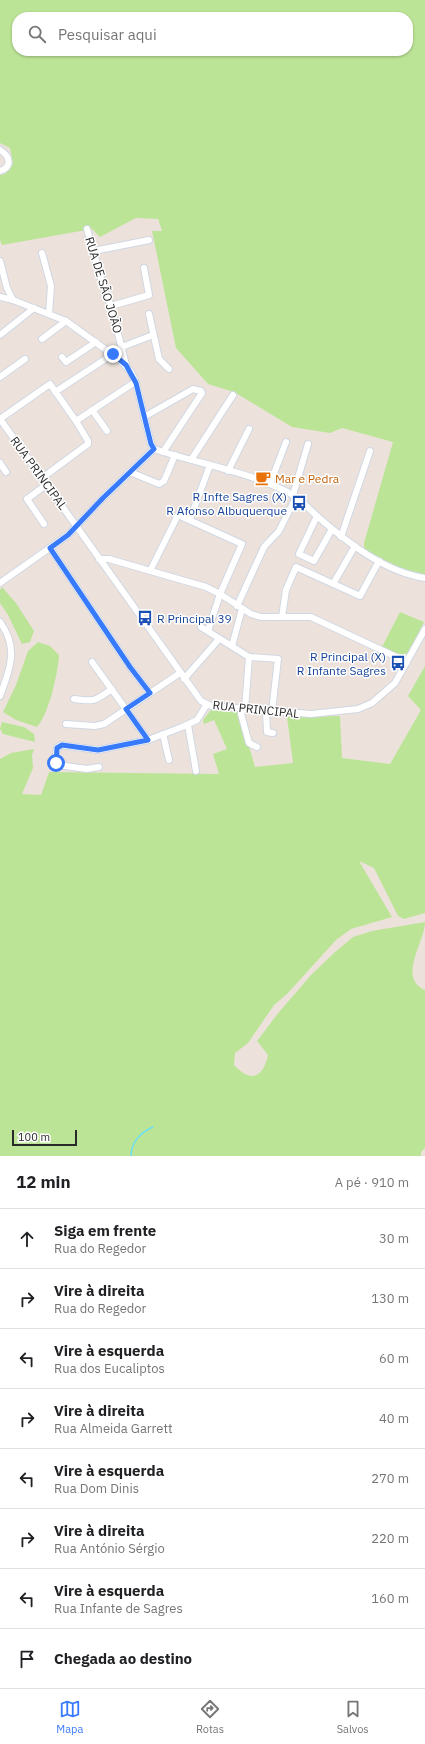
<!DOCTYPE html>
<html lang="pt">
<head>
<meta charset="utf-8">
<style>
  :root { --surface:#fff; --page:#f6f6f6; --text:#202124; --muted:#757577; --line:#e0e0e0; --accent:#387afc }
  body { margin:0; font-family:"IBM Plex Sans",sans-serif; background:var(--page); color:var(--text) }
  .scale { position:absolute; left:12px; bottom:10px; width:65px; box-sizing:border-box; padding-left:4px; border:2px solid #2a2a2a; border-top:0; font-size:11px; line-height:14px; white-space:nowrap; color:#2a2a2a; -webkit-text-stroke:3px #fff; paint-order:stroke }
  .stop { position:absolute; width:12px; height:12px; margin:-9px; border:3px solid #387afc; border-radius:50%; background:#fff }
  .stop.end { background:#387afc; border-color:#fff; box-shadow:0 1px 4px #0008 }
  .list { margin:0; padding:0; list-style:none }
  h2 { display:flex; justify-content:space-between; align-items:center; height:52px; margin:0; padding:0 16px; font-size:17px }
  h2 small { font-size:13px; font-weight:400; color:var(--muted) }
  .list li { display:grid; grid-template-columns:26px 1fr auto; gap:12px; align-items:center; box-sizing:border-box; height:60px; padding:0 16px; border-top:1px solid var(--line) }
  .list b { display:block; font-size:15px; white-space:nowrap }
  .list p { margin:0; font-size:13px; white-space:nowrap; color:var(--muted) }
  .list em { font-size:13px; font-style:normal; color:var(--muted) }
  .icon { flex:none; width:22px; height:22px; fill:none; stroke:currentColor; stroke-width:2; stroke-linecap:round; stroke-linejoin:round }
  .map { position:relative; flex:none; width:425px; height:1156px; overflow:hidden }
  .search { position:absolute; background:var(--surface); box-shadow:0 1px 3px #0004; left:12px; right:12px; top:12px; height:44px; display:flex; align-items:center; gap:10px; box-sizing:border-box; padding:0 14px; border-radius:16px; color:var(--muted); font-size:15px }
  .sheet { height:532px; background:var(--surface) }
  nav { display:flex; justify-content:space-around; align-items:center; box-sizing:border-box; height:56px; border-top:1px solid var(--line); background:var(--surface); font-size:11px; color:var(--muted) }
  nav a { display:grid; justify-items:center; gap:2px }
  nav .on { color:var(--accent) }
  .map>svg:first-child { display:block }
</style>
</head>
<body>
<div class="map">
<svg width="425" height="1156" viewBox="0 0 425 1156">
  <rect width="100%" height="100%" fill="#ece2db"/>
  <g fill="#bce497" fill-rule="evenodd">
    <path d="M0,0H425V575C402,573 384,560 364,549V543L393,442L342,428L330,433L292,427L234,392L208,384L176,348L152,231H162L158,219L136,218L100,237L92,229L2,245L0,240V175L5,174L13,164L10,148L0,143ZM17,17H408V51H17Z"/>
    <polygon points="2,587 16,603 34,631 30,642 22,644 8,615 0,603 0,590"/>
    <polygon points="400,612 424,622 408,653 400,656 382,647"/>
    <path d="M38,642L50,646L59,655C58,673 49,714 37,727L16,720L3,712L16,685L28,651Z"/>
    <path d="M425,666V913L404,919L398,916L374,868L359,861L392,917L351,929L336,940L287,994L274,1005L248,1043L235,1053L234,1065C251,1083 263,1078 268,1055L257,1041L279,1012L312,974L335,952L353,937L372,931L425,922C425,942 397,978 425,990V1148L421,1152V1156H0V759L11,753L34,749L32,755L33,768L22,794L41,795L49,772L219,774L213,754L227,749L214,720L204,724L203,720L211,710L239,712L255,767L293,763L287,717L340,716L342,758L390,764L421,710L408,696Z"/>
    <polygon points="2,722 24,727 34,734 35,742 3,734 0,729"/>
  </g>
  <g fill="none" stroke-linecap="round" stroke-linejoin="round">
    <path stroke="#6ce0f0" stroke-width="1.5" d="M131,1156C131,1142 141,1132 153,1127"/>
    <defs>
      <g id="minor">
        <path d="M0,150C10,156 13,167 0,171"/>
        <polyline points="87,229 105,292 111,306 126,365"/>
        <polyline points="94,251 149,240"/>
        <polyline points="42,253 51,286 49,314"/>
        <polyline points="0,261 7,288 13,300"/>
        <path d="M0,297L13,300L66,321L120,360L131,372L136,383L151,444L154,449C199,464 252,472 293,495C302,500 310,510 318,517C348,543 385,572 425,578"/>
        <polyline points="111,306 149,295 144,268"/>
        <polyline points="149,314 159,359 169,369"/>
        <polyline points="0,335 34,308"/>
        <polyline points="42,339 66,321"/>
        <polyline points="122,347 153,335"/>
        <polyline points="62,357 66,362 96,342"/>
        <polyline points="0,377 25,359"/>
        <polyline points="55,392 113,354"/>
        <polyline points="92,410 107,431"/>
        <polyline points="144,417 193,389 201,391 202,393 163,452"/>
        <polyline points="0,419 201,701 211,706 311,714 358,709 372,703 395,683 425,629"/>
        <polyline points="0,419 50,384 76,421 135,382"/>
        <polyline points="191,460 233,395"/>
        <polyline points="0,463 6,472"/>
        <polyline points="228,471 249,429"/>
        <polyline points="130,472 159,484 164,481 175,455"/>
        <polyline points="42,478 88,444 88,441 76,421"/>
        <polyline points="270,484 286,442"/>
        <polyline points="293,495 308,444"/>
        <polyline points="317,516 299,554 314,561 332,529"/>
        <polyline points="190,519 210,465"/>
        <polyline points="44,524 27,499 46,485"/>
        <polyline points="341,537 370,451"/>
        <polyline points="50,548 130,667 150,693"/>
        <polyline points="99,559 109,559 206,587 220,594 251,614 261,617 311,617 407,662"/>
        <polyline points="150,571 178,515 242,544 220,594 208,631"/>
        <polyline points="0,583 68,535 103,498 154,449"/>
        <polyline points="333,584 355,546"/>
        <polyline points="237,606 264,547 279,531 296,497"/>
        <polyline points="282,617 286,590 296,567 360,596 379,561"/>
        <path d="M0,622C19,648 10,669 0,696"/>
        <polyline points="201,627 249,657 278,659 272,711"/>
        <polyline points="232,646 242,609"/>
        <polyline points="92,662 148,740"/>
        <polyline points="184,679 219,639"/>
        <path d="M74,699C95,702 95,701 112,689"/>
        <polyline points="243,709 241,714 249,743 257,747"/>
        <polyline points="245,709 249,657"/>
        <polyline points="266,711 267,732 273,733"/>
        <polyline points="66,724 95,726 104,724 180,673"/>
        <polyline points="188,725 196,771"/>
        <polyline points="163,734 169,760"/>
        <polyline points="99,767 87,769 58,765 55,760 57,748 61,745 98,750 148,740 182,727 197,720 207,704"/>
      </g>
    </defs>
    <use href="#minor" stroke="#d0d7e3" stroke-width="8"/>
    <use href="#minor" stroke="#fff" stroke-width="6"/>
  </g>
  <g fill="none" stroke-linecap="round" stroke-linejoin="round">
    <polyline stroke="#387afc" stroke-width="5" points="56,763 57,748 62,745 98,750 148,740 126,709 150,693 130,667 50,548 68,535 103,498 154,449 151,444 136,383 126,365 113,354"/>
  </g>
  <defs>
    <symbol id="cafe-bare" viewBox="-9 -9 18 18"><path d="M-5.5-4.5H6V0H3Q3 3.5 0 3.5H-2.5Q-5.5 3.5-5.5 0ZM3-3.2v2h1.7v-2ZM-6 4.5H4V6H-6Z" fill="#e8710a" stroke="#fff" stroke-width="2.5" paint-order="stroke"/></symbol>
    <symbol id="bus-bare" viewBox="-9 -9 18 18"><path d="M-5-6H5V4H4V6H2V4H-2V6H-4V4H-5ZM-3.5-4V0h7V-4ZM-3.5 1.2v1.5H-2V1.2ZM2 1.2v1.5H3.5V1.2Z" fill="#1a4fb4" stroke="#fff" stroke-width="2.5" paint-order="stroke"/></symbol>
  </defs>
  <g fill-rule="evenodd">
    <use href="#cafe-bare" x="252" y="467" width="22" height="22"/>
    <use href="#bus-bare" x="288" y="492" width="22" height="22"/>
    <use href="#bus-bare" x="134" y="607" width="22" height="22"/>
    <use href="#bus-bare" x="387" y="652" width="22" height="22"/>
  </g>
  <g text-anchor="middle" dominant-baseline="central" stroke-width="3" stroke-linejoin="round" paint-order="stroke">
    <g font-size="12" fill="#2a2a2a" stroke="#fff">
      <text transform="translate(104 285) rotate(73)">RUA DE SÃO JOÃO</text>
      <text transform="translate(39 473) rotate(54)">RUA PRINCIPAL</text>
      <text transform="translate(256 709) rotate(6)">RUA PRINCIPAL</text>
    </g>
    <g font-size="12" fill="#c56008" stroke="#fff" text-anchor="start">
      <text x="275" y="478">Mar e Pedra</text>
    </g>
    <g font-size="12" fill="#164399" stroke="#fff" text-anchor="end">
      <text x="287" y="496">R Infte Sagres (X)<tspan x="287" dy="14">R Afonso Albuquerque</tspan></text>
      <text x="157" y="618" text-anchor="start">R Principal 39</text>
      <text x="386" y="656">R Principal (X)<tspan x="386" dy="14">R Infante Sagres</tspan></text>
    </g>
  </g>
</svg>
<div class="scale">100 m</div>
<div class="stop" style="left:56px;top:763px"></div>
<div class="stop end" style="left:113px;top:354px"></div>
<div class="search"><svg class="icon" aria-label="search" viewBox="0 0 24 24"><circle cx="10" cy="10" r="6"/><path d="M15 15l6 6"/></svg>Pesquisar aqui</div>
</div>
<section class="sheet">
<h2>12 min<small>A pé · 910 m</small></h2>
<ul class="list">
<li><svg class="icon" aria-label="ahead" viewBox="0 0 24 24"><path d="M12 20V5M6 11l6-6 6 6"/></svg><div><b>Siga em frente</b><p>Rua do Regedor</p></div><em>30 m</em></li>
<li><svg class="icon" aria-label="right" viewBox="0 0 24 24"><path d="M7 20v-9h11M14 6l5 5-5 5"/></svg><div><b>Vire à direita</b><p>Rua do Regedor</p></div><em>130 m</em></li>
<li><svg class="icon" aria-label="left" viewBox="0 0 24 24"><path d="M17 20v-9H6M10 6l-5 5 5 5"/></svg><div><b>Vire à esquerda</b><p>Rua dos Eucaliptos</p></div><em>60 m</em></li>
<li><svg class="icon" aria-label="right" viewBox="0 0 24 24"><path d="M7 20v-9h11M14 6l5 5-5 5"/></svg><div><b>Vire à direita</b><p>Rua Almeida Garrett</p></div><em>40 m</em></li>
<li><svg class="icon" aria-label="left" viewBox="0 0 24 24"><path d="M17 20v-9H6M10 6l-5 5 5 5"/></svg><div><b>Vire à esquerda</b><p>Rua Dom Dinis</p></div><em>270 m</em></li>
<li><svg class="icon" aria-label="right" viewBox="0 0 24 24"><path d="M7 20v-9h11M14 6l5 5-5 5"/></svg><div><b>Vire à direita</b><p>Rua António Sérgio</p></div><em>220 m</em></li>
<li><svg class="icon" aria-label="left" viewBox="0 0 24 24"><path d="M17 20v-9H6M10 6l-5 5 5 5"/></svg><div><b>Vire à esquerda</b><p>Rua Infante de Sagres</p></div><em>160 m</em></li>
<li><svg class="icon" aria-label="arrive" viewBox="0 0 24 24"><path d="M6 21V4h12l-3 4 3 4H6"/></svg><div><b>Chegada ao destino</b></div></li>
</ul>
</section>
<nav>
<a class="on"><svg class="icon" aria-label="map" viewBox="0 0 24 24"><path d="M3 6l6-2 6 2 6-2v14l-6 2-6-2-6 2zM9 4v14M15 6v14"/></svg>Mapa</a>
<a><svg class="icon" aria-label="directions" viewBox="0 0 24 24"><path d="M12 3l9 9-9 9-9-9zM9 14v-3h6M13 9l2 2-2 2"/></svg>Rotas</a>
<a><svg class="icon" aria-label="saved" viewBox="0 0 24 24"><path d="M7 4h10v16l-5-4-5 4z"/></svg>Salvos</a>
</nav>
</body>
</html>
